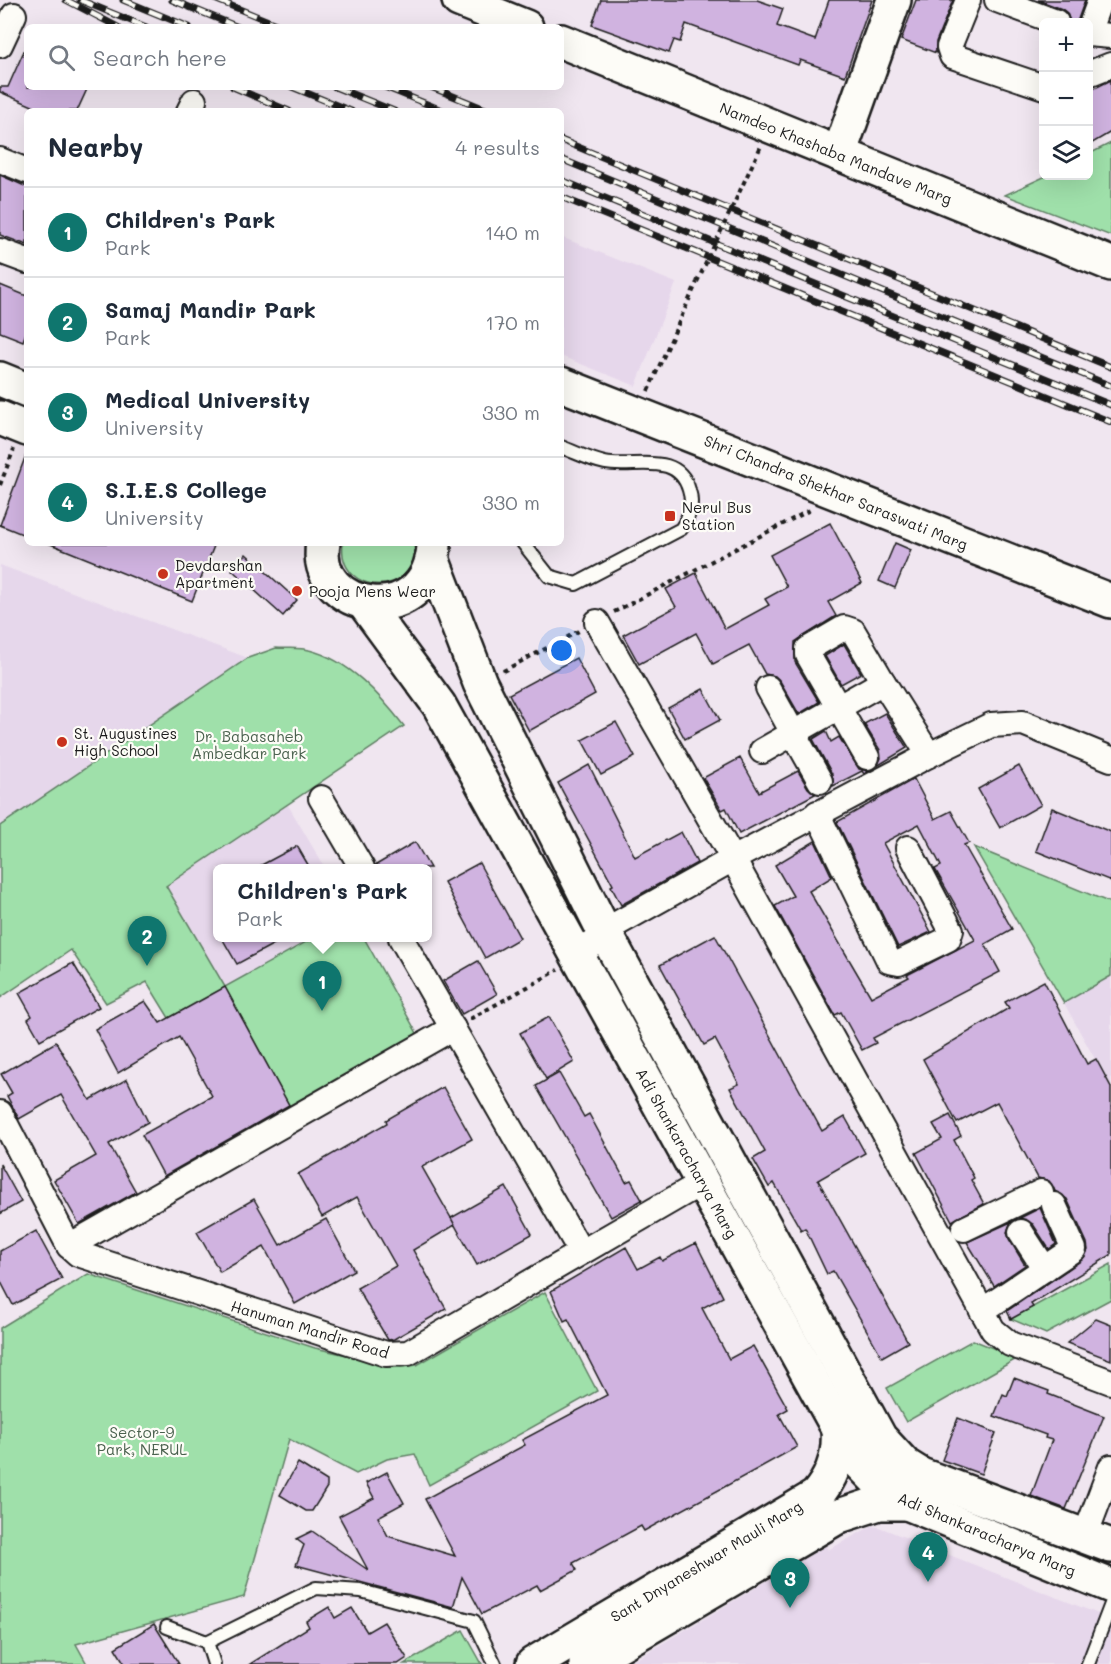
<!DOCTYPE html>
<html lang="en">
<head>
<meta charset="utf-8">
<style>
  :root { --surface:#fff; --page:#f6f6f7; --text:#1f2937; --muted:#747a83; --line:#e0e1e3; --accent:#0f766e }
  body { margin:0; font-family:Mali,sans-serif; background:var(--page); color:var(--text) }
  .controls { position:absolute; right:18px; top:18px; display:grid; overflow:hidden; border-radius:9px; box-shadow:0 6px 24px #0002 }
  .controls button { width:54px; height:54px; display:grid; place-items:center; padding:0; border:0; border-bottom:2px solid var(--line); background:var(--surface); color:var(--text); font:30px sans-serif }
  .you { position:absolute; left:562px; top:651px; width:21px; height:21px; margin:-15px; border:4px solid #fff; border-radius:50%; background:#1a73e8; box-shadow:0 0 0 9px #1a73e833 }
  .badge { display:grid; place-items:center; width:39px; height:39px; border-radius:50%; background:var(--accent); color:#fff; font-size:20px; font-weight:700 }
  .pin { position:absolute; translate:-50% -50px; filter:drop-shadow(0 2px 3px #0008) }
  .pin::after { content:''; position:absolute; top:32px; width:21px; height:18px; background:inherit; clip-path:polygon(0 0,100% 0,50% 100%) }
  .popup { position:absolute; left:213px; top:864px; width:219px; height:78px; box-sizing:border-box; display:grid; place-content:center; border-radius:9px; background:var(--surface); filter:drop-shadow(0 2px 4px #0005); font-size:20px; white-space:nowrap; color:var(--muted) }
  .popup b { font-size:22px; color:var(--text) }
  .popup::after { content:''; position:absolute; left:50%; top:100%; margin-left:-12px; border:12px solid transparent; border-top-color:var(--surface) }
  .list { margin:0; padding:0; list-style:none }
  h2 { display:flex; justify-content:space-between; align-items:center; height:78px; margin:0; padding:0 24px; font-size:26px }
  h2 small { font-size:20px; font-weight:400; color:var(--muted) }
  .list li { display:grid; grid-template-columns:39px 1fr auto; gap:18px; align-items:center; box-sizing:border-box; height:90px; padding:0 24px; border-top:2px solid var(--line) }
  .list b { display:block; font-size:22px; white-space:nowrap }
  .list p { margin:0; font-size:20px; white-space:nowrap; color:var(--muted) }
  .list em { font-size:20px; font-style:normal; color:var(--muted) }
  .icon { flex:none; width:33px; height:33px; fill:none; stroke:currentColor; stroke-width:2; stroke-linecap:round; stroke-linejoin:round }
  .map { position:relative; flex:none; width:1111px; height:1664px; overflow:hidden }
  .search { position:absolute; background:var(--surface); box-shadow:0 6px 24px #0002; left:24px; top:24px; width:540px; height:66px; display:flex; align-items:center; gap:15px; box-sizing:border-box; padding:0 21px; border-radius:9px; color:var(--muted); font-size:22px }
  .panel { position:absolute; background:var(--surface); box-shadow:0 6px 24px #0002; left:24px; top:108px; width:540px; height:438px; border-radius:9px }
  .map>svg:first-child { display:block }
</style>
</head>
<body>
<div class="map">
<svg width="1111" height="1664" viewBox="0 0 1111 1664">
  <rect width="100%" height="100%" fill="#f0e6f0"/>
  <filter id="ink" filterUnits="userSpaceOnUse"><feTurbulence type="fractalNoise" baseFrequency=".0167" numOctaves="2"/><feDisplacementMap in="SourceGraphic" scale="12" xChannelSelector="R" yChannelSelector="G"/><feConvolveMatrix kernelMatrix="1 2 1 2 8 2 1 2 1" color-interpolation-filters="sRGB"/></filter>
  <g filter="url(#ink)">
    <g fill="#e6d7eb">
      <polygon points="561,237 676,283 636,386 561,356"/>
      <polygon points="0,565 248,658 0,826"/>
      <polygon points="288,805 325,868 217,868 217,938 313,938 225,987 166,886"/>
      <polygon points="1111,976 1111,1088 1064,1003"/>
      <polygon points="872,1526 879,1527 1111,1619 1111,1664 628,1664 826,1546 828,1550"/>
    </g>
    <g fill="#9fe0aa" stroke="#5e7e63" stroke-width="1.5">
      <polygon points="1111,143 1111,236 1005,195 1046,176 1088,176 1089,154"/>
      <path d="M343,543H414C421,598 336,598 343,543Z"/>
      <path d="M276,648C286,649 299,647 309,650C349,660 380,695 404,726L166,886L225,987L313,938H364L418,1035L290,1107L225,987L169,1018L147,982L106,1003L71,950L0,998V826L248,658Z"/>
      <polygon points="974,847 1111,903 1111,976 1064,1003"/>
      <polygon points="1111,1264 1111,1299 1046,1334 1011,1319"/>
      <polygon points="88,1274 315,1348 401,1367 417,1365 545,1292 597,1391 429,1485 415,1454 387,1459 356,1474 289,1439 244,1597 76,1644 87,1664 0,1664 0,1328"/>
      <polygon points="973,1340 1018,1358 906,1422 887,1388"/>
      <polygon points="463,1630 482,1664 404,1664"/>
    </g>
    <g fill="#d0b3e0" stroke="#1c1c1c" stroke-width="1.5">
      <polygon points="601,0 757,0 783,9 777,26 815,40 829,0 872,0 845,76 800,60 798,65 686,24 680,42 674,40 669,53 592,25"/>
      <polygon points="916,0 953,0 936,42 936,53 901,40"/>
      <polygon points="1038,0 1085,0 1077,22 1070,22 1067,13 1062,9"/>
      <polygon points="27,44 27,87 88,87 77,111 44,111 0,92 0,87 8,87"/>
      <polygon points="1111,80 1111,132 1089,145 1089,91"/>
      <polygon points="0,175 27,187 27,245 0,235"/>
      <polygon points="0,285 27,296 27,330 23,341 0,332"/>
      <polygon points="26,455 27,455 27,536 0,525"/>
      <polygon points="830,523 862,583 828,602 836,616 795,642 795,662 819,702 799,714 780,681 775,676 765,674 749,645 713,664 696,633 639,664 623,635 676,607 666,589 696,573 725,629 769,605 765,599 787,587 770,555"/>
      <polygon points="48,543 205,543 214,546 192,601"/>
      <polygon points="895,543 911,550 895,588 879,581"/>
      <polygon points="246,554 297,600 283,616 232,570"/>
      <polygon points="844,644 861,673 841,684 825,656"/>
      <polygon points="576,658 595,694 529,731 509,694"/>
      <polygon points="703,689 720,720 685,739 668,708"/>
      <polygon points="885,713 907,748 877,766 881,758 880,750 864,724"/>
      <polygon points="616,722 635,757 601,775 582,740"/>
      <polygon points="826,731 831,742 839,737 859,769 869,771 864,774 862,771 833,786 832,774 813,739"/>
      <polygon points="740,758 759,792 798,771 808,788 815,794 739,834 726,808 722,810 703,778"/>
      <polygon points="589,765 635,857 681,832 697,863 621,905 611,886 613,885 558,783"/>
      <polygon points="1019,766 1041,805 1000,828 978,789"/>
      <polygon points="914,779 935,819 951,811 969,843 964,845 1012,929 985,944 1000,972 873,1038 876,1043 862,1050 841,1012 835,1015 775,906 793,896 775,865 815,841 832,877 809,891 871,997 909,977 907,975 975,940 935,869 941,866 919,824 883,843 931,932 898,947 837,822"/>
      <polygon points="1052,808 1111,832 1111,881 1036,851"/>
      <polygon points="415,842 430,868 376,868 376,865"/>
      <polygon points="297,846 310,868 256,868"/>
      <polygon points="479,863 520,938 485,958 444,882"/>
      <polygon points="715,935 822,1131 845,1117 865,1153 818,1180 908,1342 882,1357 833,1271 827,1274 805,1228 801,1230 774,1183 769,1187 753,1159 765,1152 730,1088 739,1084 715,1039 704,1045 660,965"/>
      <polygon points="222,938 285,938 237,964"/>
      <polygon points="478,961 497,994 462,1014 443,981"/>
      <polygon points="73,963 99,1007 40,1040 28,1019 32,1016 19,993"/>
      <polygon points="1044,981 1087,1064 1096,1059 1111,1087 1111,1255 1031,1304 1033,1307 1011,1319 1007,1311 1082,1260 1088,1250 1087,1243 1067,1199 1055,1191 1049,1181 1038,1178 997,1102 957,1123 923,1059 1009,1008 1005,1002"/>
      <polygon points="225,987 289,1105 164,1176 142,1135 212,1096 179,1037 118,1073 95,1029 145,1001 160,1023"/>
      <polygon points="549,1017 574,1062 546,1079 520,1033"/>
      <polygon points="56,1042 90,1100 127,1079 148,1122 109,1144 136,1192 79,1224 54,1180 96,1156 61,1095 19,1119 7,1096 12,1093 1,1074"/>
      <polygon points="559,1073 584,1117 589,1114 626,1182 631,1180 642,1200 611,1217 536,1086"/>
      <polygon points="443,1087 472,1139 422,1167 455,1225 413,1250 446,1309 394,1339 388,1340 357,1288 396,1266 357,1197 322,1217 298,1174 387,1123 386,1120"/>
      <polygon points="950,1115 961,1136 954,1140 974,1178 971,1180 984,1204 952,1221 916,1153 942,1139 933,1124"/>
      <polygon points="0,1164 21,1202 0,1214"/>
      <polygon points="506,1187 532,1234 477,1265 451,1218"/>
      <polygon points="254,1199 280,1245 326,1219 354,1270 295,1304 264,1247 220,1272 197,1232"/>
      <polygon points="1040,1208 1056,1244 1049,1249 1033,1224 1020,1218"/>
      <polygon points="1011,1222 1007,1232 1009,1239 1025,1265 994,1286 967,1242"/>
      <polygon points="36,1231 62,1279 13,1305 0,1280 0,1251"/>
      <polygon points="696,1243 723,1297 702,1308 729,1359 753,1346 788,1409 779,1414 797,1447 644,1531 641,1526 573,1563 577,1570 540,1590 537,1585 482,1614 462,1577 453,1607 296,1565 304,1545 296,1539 312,1531 368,1570 339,1516 374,1498 366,1483 387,1472 404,1503 378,1517 388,1536 455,1556 425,1499 525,1445 522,1440 607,1395 568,1319 564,1321 551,1291 626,1247 638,1269 660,1257 662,1261"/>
      <polygon points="1096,1319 1111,1325 1111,1360 1067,1343"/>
      <polygon points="1014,1378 1049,1391 1048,1394 1104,1416 1066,1509 1031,1496 1052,1440 1045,1438 1046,1435 994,1416 1003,1394 1007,1396"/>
      <polygon points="958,1418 996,1433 981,1474 942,1460"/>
      <polygon points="298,1463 327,1481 327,1487 312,1511 306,1511 280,1495"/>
      <polygon points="329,1607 335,1618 352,1608 367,1632 384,1622 407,1658 398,1664 250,1664 309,1627 306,1621"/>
      <polygon points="154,1624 179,1664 125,1664 115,1648"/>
    </g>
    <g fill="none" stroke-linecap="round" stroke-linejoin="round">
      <defs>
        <g id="lane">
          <path d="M523,543L549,576L576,584L681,529C689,517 694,505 689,490C678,450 633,469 605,463C590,460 575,452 561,447"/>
          <polyline points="167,1627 207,1642"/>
          <polyline points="214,1664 207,1642 316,1588 361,1591 474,1621 495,1664"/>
          <polyline points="1088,1664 1111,1604"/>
        </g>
        <g id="street">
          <polyline points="968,0 949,47 952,56 1044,87"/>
          <polyline points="997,0 1056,22"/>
          <polyline points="1088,33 1100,0"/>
          <polyline points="1088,34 1111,36"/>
          <polyline points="0,45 14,15"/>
          <polyline points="1088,74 1111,65"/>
          <polyline points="189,111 194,101"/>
          <polyline points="0,160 27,171"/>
          <polyline points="0,251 27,261"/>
          <polyline points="768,688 820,781"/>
          <polyline points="762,751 883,682 929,755"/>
          <polyline points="867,757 808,655 808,649 844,628 853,631 883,682"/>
          <polyline points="1111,759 1023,723 991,725 929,755 733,859 993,1330 1010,1344 1111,1382"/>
          <polyline points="321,798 362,868"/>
          <polyline points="817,813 889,961 899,963 948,939 951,930 908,848"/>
          <polyline points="401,938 581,1252"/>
          <polyline points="580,958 604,931 733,859 597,622"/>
          <polyline points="0,1113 69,1246 78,1254 386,1354 408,1353 703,1182"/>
          <polyline points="964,1229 1041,1192"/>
          <polyline points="1021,1232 1045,1269"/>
          <polyline points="69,1246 453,1028"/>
          <polyline points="982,1311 1074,1249 1054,1205"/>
          <polyline points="1085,1536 1111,1467"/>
        </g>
        <g id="secondary">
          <polyline points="459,0 526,27"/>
          <polyline points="561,41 1111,264"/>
          <polyline points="839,154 894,0"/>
          <polyline points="0,379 27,390"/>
          <polyline points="561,384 1111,601"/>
          <polyline points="0,418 27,429"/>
          <path d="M323,543C311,613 428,632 434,546"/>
          <polyline points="433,561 480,683 604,931 880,1438 905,1465 921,1475 1111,1546"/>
          <polyline points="364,603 439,705 854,1457 887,1491 907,1503 1111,1586"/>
          <path d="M533,1664L816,1496C833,1477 840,1455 838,1429"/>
          <polyline points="586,1664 839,1516 879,1503 907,1503"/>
        </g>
      </defs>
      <use href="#lane" stroke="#1c1c1c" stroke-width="16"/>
      <use href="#street" stroke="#1c1c1c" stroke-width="28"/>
      <use href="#secondary" stroke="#1c1c1c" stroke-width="38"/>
      <g stroke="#1c1c1c" stroke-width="4" stroke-dasharray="4.5 4.5" stroke-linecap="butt">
        <polyline points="648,391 697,282"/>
        <polyline points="0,485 14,449"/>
        <polyline points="614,612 810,510"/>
        <polyline points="503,671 579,631"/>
        <polyline points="470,1019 558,970"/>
      </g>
      <use href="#lane" stroke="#fdfcf7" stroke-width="12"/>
      <use href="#street" stroke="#fdfcf7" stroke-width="24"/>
      <use href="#secondary" stroke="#fdfcf7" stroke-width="33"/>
      <defs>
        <g id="rail">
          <polyline points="66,0 118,27"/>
          <polyline points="80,0 146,27"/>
          <polyline points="123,0 189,27"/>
          <polyline points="172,0 238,27"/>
          <polyline points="217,0 283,27"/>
          <polyline points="233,87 289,111"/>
          <polyline points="292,87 351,111"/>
          <polyline points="335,87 394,111"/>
          <polyline points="385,87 444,111"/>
          <polyline points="431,87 490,111"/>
          <polyline points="561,140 1111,367"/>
          <polyline points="561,159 1111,386"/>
          <polyline points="561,180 1111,405"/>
          <polyline points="561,197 1111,422"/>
        </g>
      </defs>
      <use href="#rail" stroke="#1c1c1c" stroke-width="7"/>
      <use href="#rail" stroke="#fdfcf7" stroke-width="4.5" stroke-dasharray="14" stroke-linecap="butt"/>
      <polyline stroke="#1c1c1c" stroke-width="4" stroke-dasharray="4.5 4.5" stroke-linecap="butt" points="697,282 762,144"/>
    </g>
  </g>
  <g fill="#c8321e" stroke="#fdfcf7" stroke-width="2">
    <rect x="664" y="510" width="12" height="12" rx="3"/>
    <circle cx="163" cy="574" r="6"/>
    <circle cx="297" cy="591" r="6"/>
    <circle cx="62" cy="742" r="6"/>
  </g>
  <g text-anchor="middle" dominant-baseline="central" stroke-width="4.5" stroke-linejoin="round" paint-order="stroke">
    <g font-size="15" fill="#1c1c1c" stroke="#fdfcf7">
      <text transform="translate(836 153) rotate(22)">Namdeo Khashaba Mandave Marg</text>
      <text transform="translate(836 492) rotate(22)">Shri Chandra Shekhar Saraswati Marg</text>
      <text transform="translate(687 1153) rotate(61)">Adi Shankaracharya Marg</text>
      <text transform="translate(310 1329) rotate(17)">Hanuman Mandir Road</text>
      <text transform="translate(987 1534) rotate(23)">Adi Shankaracharya Marg</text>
      <text transform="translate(706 1561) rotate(-31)">Sant Dnyaneshwar Mauli Marg</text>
    </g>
    <g font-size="15" fill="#1c1c1c" stroke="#fdfcf7" text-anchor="start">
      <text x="682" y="507">Nerul Bus<tspan x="682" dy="17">Station</tspan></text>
      <text x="175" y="565">Devdarshan<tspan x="175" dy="17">Apartment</tspan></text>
      <text x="309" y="591">Pooja Mens Wear</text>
      <text x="74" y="733">St. Augustines<tspan x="74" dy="17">High School</tspan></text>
    </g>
    <g font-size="15" fill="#4a614e" stroke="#fdfcf7">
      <text x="249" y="736">Dr. Babasaheb<tspan x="249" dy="17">Ambedkar Park</tspan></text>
      <text x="142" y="1432">Sector-9<tspan x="142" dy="17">Park, NERUL</tspan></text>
    </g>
  </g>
</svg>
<div class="controls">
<button>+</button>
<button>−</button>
<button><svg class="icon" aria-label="layers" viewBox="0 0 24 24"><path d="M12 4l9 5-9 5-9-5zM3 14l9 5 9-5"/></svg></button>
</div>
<div class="you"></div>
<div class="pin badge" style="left:322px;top:1011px">1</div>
<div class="popup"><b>Children's Park</b>Park</div>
<div class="pin badge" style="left:147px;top:966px">2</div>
<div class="pin badge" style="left:790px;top:1608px">3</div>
<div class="pin badge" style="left:928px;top:1582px">4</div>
<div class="search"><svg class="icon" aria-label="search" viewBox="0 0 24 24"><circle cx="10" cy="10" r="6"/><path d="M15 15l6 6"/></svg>Search here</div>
<section class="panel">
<h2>Nearby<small>4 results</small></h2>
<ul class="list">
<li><span class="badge">1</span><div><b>Children's Park</b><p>Park</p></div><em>140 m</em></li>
<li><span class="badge">2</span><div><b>Samaj Mandir Park</b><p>Park</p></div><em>170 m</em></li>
<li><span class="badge">3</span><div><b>Medical University</b><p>University</p></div><em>330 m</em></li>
<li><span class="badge">4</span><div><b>S.I.E.S College</b><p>University</p></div><em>330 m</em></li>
</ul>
</section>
</div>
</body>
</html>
